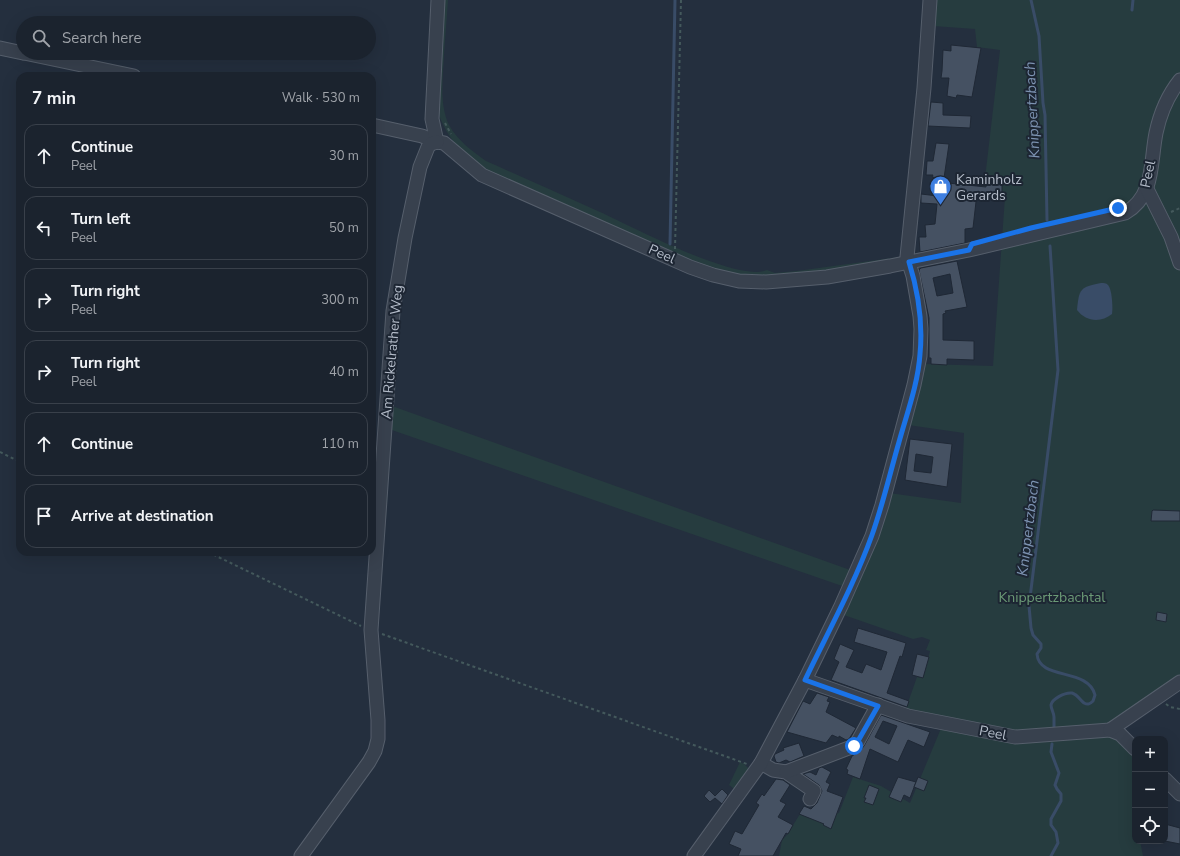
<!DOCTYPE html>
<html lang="en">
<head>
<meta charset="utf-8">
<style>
  :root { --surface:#1b232e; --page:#242b36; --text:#f1f3f6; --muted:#a0a4aa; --line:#39404a }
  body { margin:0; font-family:"Nunito Sans",sans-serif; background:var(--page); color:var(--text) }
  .controls { position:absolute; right:12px; bottom:12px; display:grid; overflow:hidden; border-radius:8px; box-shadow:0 4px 16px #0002 }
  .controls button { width:36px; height:36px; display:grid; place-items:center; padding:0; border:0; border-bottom:1px solid var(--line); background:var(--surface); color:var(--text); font:20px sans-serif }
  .stop { position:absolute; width:12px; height:12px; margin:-9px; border:3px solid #1a73e8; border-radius:50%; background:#fff }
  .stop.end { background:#1a73e8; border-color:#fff; box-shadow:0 1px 4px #0008 }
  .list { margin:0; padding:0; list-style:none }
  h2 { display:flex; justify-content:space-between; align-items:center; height:52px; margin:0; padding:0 16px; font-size:17px }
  h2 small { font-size:13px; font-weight:400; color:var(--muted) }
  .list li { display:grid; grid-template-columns:26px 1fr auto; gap:12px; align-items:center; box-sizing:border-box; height:64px; margin:0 8px 8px; padding:0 8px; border:1px solid var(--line); border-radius:12px }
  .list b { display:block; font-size:15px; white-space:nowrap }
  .list p { margin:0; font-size:13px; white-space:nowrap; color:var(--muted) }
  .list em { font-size:13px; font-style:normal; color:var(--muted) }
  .icon { flex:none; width:22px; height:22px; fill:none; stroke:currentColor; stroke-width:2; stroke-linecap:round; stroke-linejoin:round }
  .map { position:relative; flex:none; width:1180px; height:856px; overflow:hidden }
  .search { position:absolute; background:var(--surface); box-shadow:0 4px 16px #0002; left:16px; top:16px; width:360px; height:44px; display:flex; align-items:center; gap:10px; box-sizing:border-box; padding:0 14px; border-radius:22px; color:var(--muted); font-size:15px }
  .panel { position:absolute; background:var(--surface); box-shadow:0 4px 16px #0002; left:16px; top:72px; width:360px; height:484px; border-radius:12px }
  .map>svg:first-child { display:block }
</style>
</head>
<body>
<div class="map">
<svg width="1180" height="856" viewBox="0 0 1180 856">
  <rect width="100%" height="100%" fill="#242f3e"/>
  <g fill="#263c3f">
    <path d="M442,0H448C447,18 445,37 444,55C443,77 439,104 449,125C457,140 472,151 486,161C524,178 562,195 600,212C631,226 738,283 767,270L775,273L797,271L899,257L897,262L792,275L743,277L707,268L496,175C466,158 448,143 437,109Z"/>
    <polygon points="935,0 1180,0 1180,677 1111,723 1135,753 1135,841 1140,841 1143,856 779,856 782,840 787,835 800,814 814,818 839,813 853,777 881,786 910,803 942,726 905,711 917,677 923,678 930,651 926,650 930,640 922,637 913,639 841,614 889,493 961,503 964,433 908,425 924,364 993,366 1005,197 986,192 984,187 1000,50 977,47 975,29 933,26"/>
    <polygon points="392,406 853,571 845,587 389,429"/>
    <polygon points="740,762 744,764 749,769 738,792 729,785"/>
  </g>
  <path fill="#394c67" d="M1101,283C1104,283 1106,283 1108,285C1112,289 1113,308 1112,314C1101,323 1086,322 1077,310C1079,289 1080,287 1101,283Z"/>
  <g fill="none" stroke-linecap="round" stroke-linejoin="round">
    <g stroke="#394c67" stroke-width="3">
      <polyline points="1031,0 1039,36 1043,103 1045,115 1047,220"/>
      <polyline points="1132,10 1133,0"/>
      <polyline points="670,244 675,0"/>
      <path d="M1050,246L1058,370L1029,606L1031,628L1033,635L1041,644V648L1037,654C1039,681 1088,667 1095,695L1093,701C1090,704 1088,705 1084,703C1080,700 1078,695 1072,693C1065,692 1052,699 1051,705C1051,709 1054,713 1054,717C1054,722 1054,726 1054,730"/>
      <polyline points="1051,856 1058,843 1056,832 1051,825 1051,819 1061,801 1061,794 1057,789 1055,785 1059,773 1051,752 1052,744"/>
    </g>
  </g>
  <g fill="#455162" stroke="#1f2835" fill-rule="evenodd">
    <polygon points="951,45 981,48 972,97 957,95 956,98 947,96 949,78 941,78 942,71 943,50 951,51"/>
    <polygon points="931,102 943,103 943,115 971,116 970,128 928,126"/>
    <polygon points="936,143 949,144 944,178 948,179 948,183 986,187 986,183 1002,184 1002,195 977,193 973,228 965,229 965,243 920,252 919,237 926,237 925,225 935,224 937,204 921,203 921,194 938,196 939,178 932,177 933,175 926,175 927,161 933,161"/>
    <path d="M957,261L967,307L945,311L946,313L943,314V340L974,341V360L947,359V365L931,364V358H929V318L919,270L921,268ZM950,274L953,293L937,296L933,278Z"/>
    <path d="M910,439L952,444L947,487L905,480ZM916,454L933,457L931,473L914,471Z"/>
    <polygon points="1153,510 1180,511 1180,521 1151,521 1152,511"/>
    <polygon points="1157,612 1167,614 1166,622 1156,620"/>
    <polygon points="858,628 906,643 902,657 900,656 887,693 909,701 907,707 831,680 839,662 834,659 840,644 854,650 846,667 862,673 866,664 881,670 887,652 854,642"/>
    <polygon points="917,654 929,657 923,678 912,675"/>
    <polygon points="817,693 829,697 827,701 830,702 826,712 856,728 849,739 846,740 839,736 839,738 832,735 826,743 787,732 803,701 810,704"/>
    <path d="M881,715L930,732L924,747L908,740L898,762L870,749L860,779L847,774L848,770L846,769L852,756L860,751L864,746ZM883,721L897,726L889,744L875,737Z"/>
    <polygon points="799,743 804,756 790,762 786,760 779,763 776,762 774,756 775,754 784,750 783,748"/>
    <polygon points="822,767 831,772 826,782 830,784 827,791 843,797 831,829 823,825 824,824 799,814 804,806 811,809 817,803 822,791 819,785 803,774 810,772 816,775 819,768"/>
    <polygon points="898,777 916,782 910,798 904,795 901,802 889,797"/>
    <polygon points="918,777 928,781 924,791 914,787"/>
    <polygon points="776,779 783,780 790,785 780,801 786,804 778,817 793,825 788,834 786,833 773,856 738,856 741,849 729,844 735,831 742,834 759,805 756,803 762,794 764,796"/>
    <polygon points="869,785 879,789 873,805 864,802 866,798 864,798"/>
    <polygon points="722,789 728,795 722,804 715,798 710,802 704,796 709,790 715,796"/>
    <polygon points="1165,824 1180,828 1180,844 1165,841"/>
  </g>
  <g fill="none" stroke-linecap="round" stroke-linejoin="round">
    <defs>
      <g id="minor">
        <polyline points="0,48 23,53"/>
        <polyline points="24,53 134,76"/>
        <path d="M372,125L422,136L437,142L444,143L482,175L690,267L713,275L739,281L766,282L827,277L890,266L969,250L1125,213C1155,196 1150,163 1156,133C1160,114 1168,95 1180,80"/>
        <polyline points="437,142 432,119 438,0"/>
        <polyline points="1147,189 1171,237 1180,263"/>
        <polyline points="805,680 908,716 1015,737 1110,730 1120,734 1135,749"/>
        <polyline points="1110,730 1180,682"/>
        <polyline points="761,763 773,770 786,772 814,791 810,799"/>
        <polyline points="786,772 854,746 858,741 878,705"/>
        <polyline points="1165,779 1180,794"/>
        <polyline points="301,856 369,762 375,751 378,739 378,720 371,630 393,311 405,238 420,167 428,147 431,144 437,142"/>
        <polyline points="694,856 761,763 805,680 841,606 872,536 882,505 914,385 920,356 921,329 920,316 913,276 907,257 924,88 930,0"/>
      </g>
    </defs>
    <use href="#minor" stroke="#565f6c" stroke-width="15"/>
    <g stroke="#44595c" stroke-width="2" stroke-dasharray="3 3" stroke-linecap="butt">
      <polyline points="445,123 451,134"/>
      <polyline points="1171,212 1180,208"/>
      <polyline points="675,249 681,0"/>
      <polyline points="0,452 20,462"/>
      <polyline points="208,552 361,626"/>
      <polyline points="382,634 747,764"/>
      <polyline points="1166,704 1170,707 1180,709"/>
    </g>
    <use href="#minor" stroke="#38414e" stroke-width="13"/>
  </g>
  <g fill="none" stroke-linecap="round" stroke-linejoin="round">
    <path stroke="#1a73e8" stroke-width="5" d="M854,746L858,741L878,706L805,680C828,632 854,585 872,535C883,504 890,473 899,442C907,413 918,384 920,354C923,323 918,291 909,262L969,250L972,244L1031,228L1118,208"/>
  </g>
  <defs>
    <symbol id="shop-pin" viewBox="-11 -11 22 30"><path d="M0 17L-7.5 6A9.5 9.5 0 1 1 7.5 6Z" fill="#3f7fe0" stroke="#1d2633"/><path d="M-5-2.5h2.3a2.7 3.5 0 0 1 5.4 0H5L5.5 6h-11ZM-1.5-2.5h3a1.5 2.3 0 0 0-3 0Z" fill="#fff"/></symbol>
  </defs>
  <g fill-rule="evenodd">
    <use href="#shop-pin" x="928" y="174" width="25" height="34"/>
  </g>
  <g text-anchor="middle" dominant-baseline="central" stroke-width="4" stroke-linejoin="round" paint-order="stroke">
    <g font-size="14" fill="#b4bcc9" stroke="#1d2633">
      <text transform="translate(1148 174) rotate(-78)">Peel</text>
      <text transform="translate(662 254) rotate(24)">Peel</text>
      <text transform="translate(392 352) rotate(-85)">Am Rickelrather Weg</text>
      <text transform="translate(993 733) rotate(11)">Peel</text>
    </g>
    <g font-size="14" fill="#b4bcc9" stroke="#1d2633" text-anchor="start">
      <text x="956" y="179">Kaminholz<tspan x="956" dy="16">Gerards</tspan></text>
    </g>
    <g font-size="14" fill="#6b9a76" stroke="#1d2633">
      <text x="1052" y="597">Knippertzbachtal</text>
    </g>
    <g font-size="15" font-style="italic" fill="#7c92b1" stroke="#1d2633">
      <text transform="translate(1032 110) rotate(-93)">Knippertzbach</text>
      <text transform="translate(1028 528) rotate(-83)">Knippertzbach</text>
    </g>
  </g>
</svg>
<div class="controls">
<button>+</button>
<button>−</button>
<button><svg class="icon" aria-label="locate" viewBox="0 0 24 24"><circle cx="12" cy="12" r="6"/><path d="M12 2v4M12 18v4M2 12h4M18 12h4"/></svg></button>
</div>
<div class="stop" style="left:854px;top:746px"></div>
<div class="stop end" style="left:1118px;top:208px"></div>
<div class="search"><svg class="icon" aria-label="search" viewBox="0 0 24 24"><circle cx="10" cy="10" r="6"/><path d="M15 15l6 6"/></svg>Search here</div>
<section class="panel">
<h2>7 min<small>Walk · 530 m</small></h2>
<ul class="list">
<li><svg class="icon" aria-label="ahead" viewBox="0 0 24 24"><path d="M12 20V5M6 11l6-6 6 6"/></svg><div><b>Continue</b><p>Peel</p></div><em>30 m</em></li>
<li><svg class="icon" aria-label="left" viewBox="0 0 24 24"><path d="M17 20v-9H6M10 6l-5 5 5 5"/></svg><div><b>Turn left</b><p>Peel</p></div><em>50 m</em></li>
<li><svg class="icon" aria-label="right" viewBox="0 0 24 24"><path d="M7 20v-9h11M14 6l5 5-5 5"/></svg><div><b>Turn right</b><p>Peel</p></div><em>300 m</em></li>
<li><svg class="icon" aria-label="right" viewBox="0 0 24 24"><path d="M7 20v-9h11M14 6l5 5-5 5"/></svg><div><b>Turn right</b><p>Peel</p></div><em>40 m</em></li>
<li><svg class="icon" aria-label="ahead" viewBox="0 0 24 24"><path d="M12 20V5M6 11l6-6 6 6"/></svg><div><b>Continue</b></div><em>110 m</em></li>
<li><svg class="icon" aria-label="arrive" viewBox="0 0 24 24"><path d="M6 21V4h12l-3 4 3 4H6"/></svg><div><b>Arrive at destination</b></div></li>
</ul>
</section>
</div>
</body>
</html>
